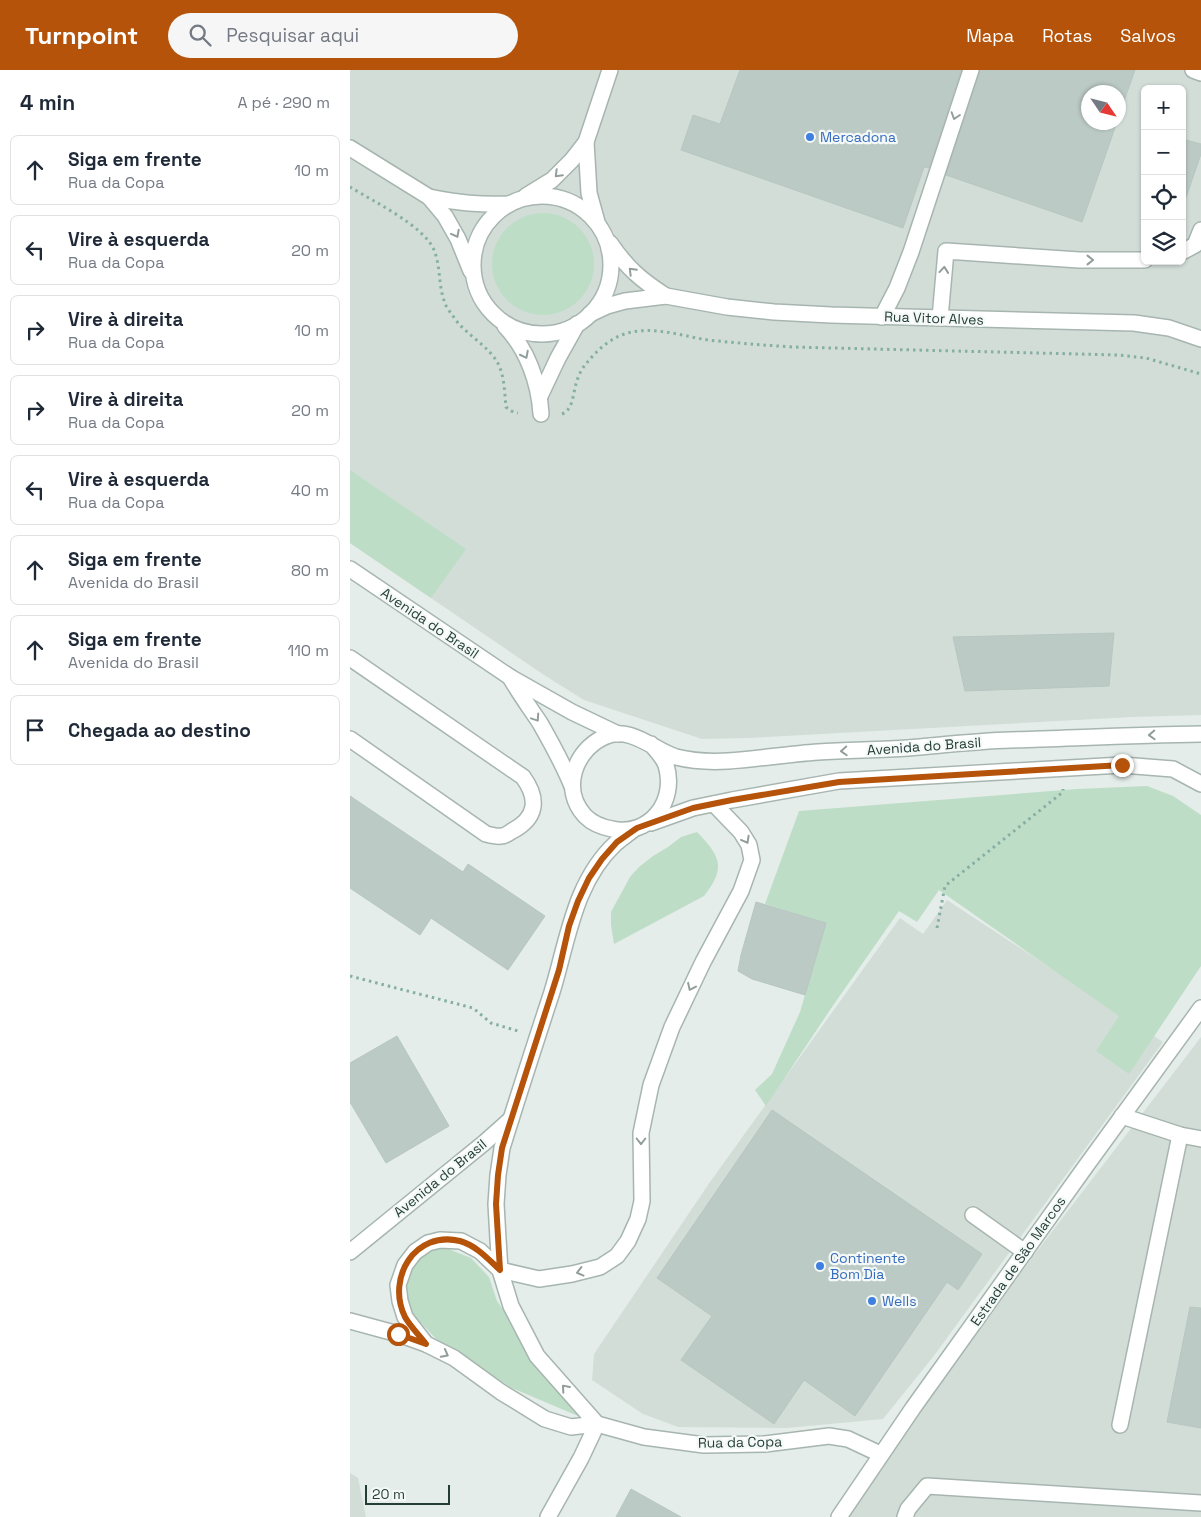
<!DOCTYPE html>
<html lang="pt">
<head>
<meta charset="utf-8">
<style>
  :root { --surface:#fff; --page:#f6f6f7; --text:#1f2937; --muted:#747a83; --line:#e0e1e3; --accent:#b45309 }
  body { margin:0; font-family:"Space Grotesk",sans-serif; background:var(--page); color:var(--text) }
  .controls { position:absolute; right:15px; top:15px; display:grid; overflow:hidden; border-radius:8px; box-shadow:0 1px 4px #0004 }
  .controls button { width:45px; height:45px; display:grid; place-items:center; padding:0; border:0; border-bottom:1px solid var(--line); background:var(--surface); color:var(--text); font:25px sans-serif }
  .compass { position:absolute; left:731px; top:15px; width:45px; height:45px; border-radius:50%; background:var(--surface); box-shadow:0 1px 4px #0004; rotate:125deg }
  .scale { position:absolute; left:15px; bottom:12px; width:85px; box-sizing:border-box; padding-left:5px; border:2px solid #243e37; border-top:0; font-size:14px; line-height:18px; white-space:nowrap; color:#243e37; -webkit-text-stroke:4px #f4f9f7; paint-order:stroke }
  .stop { position:absolute; width:15px; height:15px; margin:-11px; border:4px solid #b45309; border-radius:50%; background:#fff }
  .stop.end { background:#b45309; border-color:#fff; box-shadow:0 1px 5px #0008 }
  .list { margin:0; padding:0; list-style:none }
  h2 { display:flex; justify-content:space-between; align-items:center; height:65px; margin:0; padding:0 20px; font-size:21px }
  h2 small { font-size:16px; font-weight:400; color:var(--muted) }
  .list li { display:grid; grid-template-columns:32px 1fr auto; gap:15px; align-items:center; box-sizing:border-box; height:70px; margin:0 10px 10px; padding:0 10px; border:1px solid var(--line); border-radius:8px }
  .list b { display:block; font-size:19px; white-space:nowrap }
  .list p { margin:0; font-size:16px; white-space:nowrap; color:var(--muted) }
  .list em { font-size:16px; font-style:normal; color:var(--muted) }
  .icon { flex:none; width:28px; height:28px; fill:none; stroke:currentColor; stroke-width:2; stroke-linecap:round; stroke-linejoin:round }
  .map { position:relative; flex:none; width:851px; height:1447px; overflow:hidden }
  header { display:flex; align-items:center; gap:30px; box-sizing:border-box; height:70px; padding:0 25px; background:var(--accent); color:#fff }
  header strong { font-size:24px }
  nav { display:flex; gap:28px; margin-inline-start:auto; font-size:18px }
  .search { width:350px; height:45px; background:var(--page); display:flex; align-items:center; gap:12px; box-sizing:border-box; padding:0 18px; border-radius:28px; color:var(--muted); font-size:19px }
  main { display:flex }
  aside { flex:1; background:var(--surface) }
  .map>svg:first-child { display:block }
</style>
</head>
<body>
<header>
<strong>Turnpoint</strong>
<div class="search"><svg class="icon" aria-label="search" viewBox="0 0 24 24"><circle cx="10" cy="10" r="6"/><path d="M15 15l6 6"/></svg>Pesquisar aqui</div>
<nav><a>Mapa</a><a>Rotas</a><a>Salvos</a></nav>
</header>
<main>
<aside>
<h2>4 min<small>A pé · 290 m</small></h2>
<ul class="list">
<li><svg class="icon" aria-label="ahead" viewBox="0 0 24 24"><path d="M12 20V5M6 11l6-6 6 6"/></svg><div><b>Siga em frente</b><p>Rua da Copa</p></div><em>10 m</em></li>
<li><svg class="icon" aria-label="left" viewBox="0 0 24 24"><path d="M17 20v-9H6M10 6l-5 5 5 5"/></svg><div><b>Vire à esquerda</b><p>Rua da Copa</p></div><em>20 m</em></li>
<li><svg class="icon" aria-label="right" viewBox="0 0 24 24"><path d="M7 20v-9h11M14 6l5 5-5 5"/></svg><div><b>Vire à direita</b><p>Rua da Copa</p></div><em>10 m</em></li>
<li><svg class="icon" aria-label="right" viewBox="0 0 24 24"><path d="M7 20v-9h11M14 6l5 5-5 5"/></svg><div><b>Vire à direita</b><p>Rua da Copa</p></div><em>20 m</em></li>
<li><svg class="icon" aria-label="left" viewBox="0 0 24 24"><path d="M17 20v-9H6M10 6l-5 5 5 5"/></svg><div><b>Vire à esquerda</b><p>Rua da Copa</p></div><em>40 m</em></li>
<li><svg class="icon" aria-label="ahead" viewBox="0 0 24 24"><path d="M12 20V5M6 11l6-6 6 6"/></svg><div><b>Siga em frente</b><p>Avenida do Brasil</p></div><em>80 m</em></li>
<li><svg class="icon" aria-label="ahead" viewBox="0 0 24 24"><path d="M12 20V5M6 11l6-6 6 6"/></svg><div><b>Siga em frente</b><p>Avenida do Brasil</p></div><em>110 m</em></li>
<li><svg class="icon" aria-label="arrive" viewBox="0 0 24 24"><path d="M6 21V4h12l-3 4 3 4H6"/></svg><div><b>Chegada ao destino</b></div></li>
</ul>
</aside>
<div class="map">
<svg width="851" height="1447" viewBox="0 0 851 1447">
  <rect width="100%" height="100%" fill="#e4ede9"/>
  <g fill="#d2ddd8" fill-rule="evenodd">
    <path d="M0,0H851V645L782,647L399,668L352,669L234,630L194,605L0,473ZM795,19H832V191H795ZM738,22H768V52H738Z"/>
    <polygon points="597,830 813,972 583,1287 533,1349 436,1358 328,1357 293,1344 242,1310 244,1284 360,1112 550,848 573,864"/>
    <polygon points="851,967 851,1447 492,1447 518,1402"/>
    <polygon points="0,1403 8,1408 16,1447 0,1447"/>
  </g>
  <g fill="#beddc7">
    <circle cx="193" cy="194" r="51"/>
    <polygon points="0,400 116,479 81,528 0,473"/>
    <polygon points="797,716 823,726 851,745 851,896 779,1004 746,981 769,946 589,820 567,852 549,841 482,937 416,1036 405,1020 422,1004 450,942 476,853 415,834 449,741 727,719"/>
    <path d="M347,762C370,786 377,797 354,826L264,874L261,855V842L280,807L289,797L303,786L318,777L331,767Z"/>
    <polygon points="96,1178 121,1188 139,1207 147,1231 228,1346 162,1318 108,1283 89,1272 57,1238 53,1222 59,1201 71,1186 80,1180"/>
  </g>
  <g fill="#bccac5" stroke="#b6c6c0">
    <polygon points="390,0 611,0 579,98 574,97 553,158 331,80 343,45 370,54"/>
    <polygon points="630,0 785,0 768,48 768,22 738,22 738,52 767,52 732,152 596,105"/>
    <polygon points="832,69 851,74 851,84 832,139"/>
    <polygon points="764,563 759,616 615,621 603,567"/>
    <polygon points="0,726 113,802 118,794 195,846 158,900 81,848 70,865 0,818"/>
    <polygon points="406,832 476,853 455,925 402,909 388,901 391,885"/>
    <polygon points="47,966 99,1056 36,1093 0,1032 0,993"/>
    <polygon points="422,1040 632,1184 608,1220 597,1212 505,1346 454,1310 424,1354 331,1290 362,1246 307,1208"/>
    <polygon points="840,1237 851,1238 851,1358 817,1352"/>
    <polygon points="281,1419 331,1447 266,1447"/>
  </g>
  <g fill="none" stroke-linecap="round" stroke-linejoin="round">
    <defs>
      <g id="minor">
        <polyline points="843,0 851,3"/>
        <polyline points="236,72 239,123 247,152"/>
        <polyline points="0,78 79,127 95,146 108,169 121,201"/>
        <circle cx="192" cy="195" r="69"/>
        <polyline points="176,126 202,110 222,90 236,72 260,0"/>
        <path d="M79,127C109,133 129,135 159,134"/>
        <path d="M260,173C277,198 291,210 316,226"/>
        <polyline points="832,182 845,175 851,160"/>
        <polyline points="240,244 257,236 275,231 316,226 377,237 424,242 481,245 784,253 819,258 851,269"/>
        <polyline points="532,247 547,218 561,182 621,0"/>
        <polyline points="590,248 596,181 729,190 795,190"/>
        <path d="M155,256C177,279 189,312 191,344"/>
        <polyline points="190,326 208,288 227,254"/>
        <polyline points="0,499 160,607 222,642 268,664"/>
        <path d="M0,588L173,707C189,729 187,748 162,761C159,763 155,766 151,766C147,767 140,765 136,764L0,669"/>
        <path d="M160,607C169,623 180,638 190,653C202,674 213,694 222,716"/>
        <path d="M301,674C306,680 313,687 316,695C327,731 300,767 262,759C251,757 243,754 235,746C211,720 224,681 254,667C281,655 303,680 326,687C342,691 361,692 378,691C408,689 438,684 468,682C498,680 528,680 558,678C593,675 627,671 661,670C725,668 788,665 851,664"/>
        <polyline points="301,753 343,738 382,730 489,711 772,695 823,699 851,714"/>
        <polyline points="772,1046 830,1065 851,1069"/>
        <polyline points="623,1145 675,1182"/>
        <polyline points="0,1182 134,1073 161,1049"/>
        <polyline points="0,1251 48,1264 76,1274 104,1288 151,1322 195,1349 221,1357 247,1354"/>
        <polyline points="76,1274 55,1247 50,1231 48,1215 55,1195 65,1182 78,1173 90,1170 111,1171 130,1181 150,1200 189,1209 222,1204 250,1197 267,1186 278,1171 288,1149 292,1131 291,1063 301,1015 322,957 353,892 391,821 402,790 399,775 391,762 364,734"/>
        <path d="M247,1354L187,1286L161,1236L150,1200L148,1169L146,1134L148,1105L152,1078C168,1026 185,974 202,922C218,870 224,812 266,773C272,768 278,764 284,759"/>
        <polyline points="770,1355 830,1065"/>
        <polyline points="198,1447 231,1388 247,1354 294,1367 354,1375 415,1374 479,1366 498,1369 530,1384"/>
        <polyline points="489,1447 563,1338 736,1096 851,938"/>
        <polyline points="555,1447 558,1439 577,1416 851,1433"/>
      </g>
    </defs>
    <use href="#minor" stroke="#a7b5b0" stroke-width="18"/>
    <g stroke="#86afa3" stroke-width="3" stroke-dasharray="2.5 4" stroke-linecap="butt">
      <path d="M0,117C23,131 74,156 84,180C91,197 88,216 95,233C96,237 100,242 103,246C113,262 131,271 143,286C155,300 154,320 156,337L161,341L168,343"/>
      <path d="M212,344C223,340 223,324 226,314C228,307 231,299 236,294C246,281 261,267 278,263C304,256 332,266 358,270C386,273 413,275 442,277L769,285L796,288L851,304"/>
      <polyline points="587,858 595,816 713,722 713,719"/>
      <polyline points="0,906 123,938 141,953 168,961"/>
    </g>
    <use href="#minor" stroke="#fff" stroke-width="15"/>
  </g>
  <defs><path id="oneway-chevron" d="M-2-3.5L2.5 0L-2 3.5" fill="none" stroke-width="1.6" stroke-linecap="round" stroke-linejoin="round" transform="scale(1.25)"/></defs>
  <g stroke="#929e9b">
    <use href="#oneway-chevron" transform="translate(605 46) rotate(108)"/>
    <use href="#oneway-chevron" transform="translate(208 104) rotate(135)"/>
    <use href="#oneway-chevron" transform="translate(106 164) rotate(62)"/>
    <use href="#oneway-chevron" transform="translate(740 190)"/>
    <use href="#oneway-chevron" transform="translate(594 200) rotate(-85)"/>
    <use href="#oneway-chevron" transform="translate(282 201) rotate(-135)"/>
    <use href="#oneway-chevron" transform="translate(175 285) rotate(63)"/>
    <use href="#oneway-chevron" transform="translate(186 648) rotate(56)"/>
    <use href="#oneway-chevron" transform="translate(802 665) rotate(178)"/>
    <use href="#oneway-chevron" transform="translate(494 681) rotate(177)"/>
    <use href="#oneway-chevron" transform="translate(396 770) rotate(61)"/>
    <use href="#oneway-chevron" transform="translate(341 917) rotate(115)"/>
    <use href="#oneway-chevron" transform="translate(291 1071) rotate(90)"/>
    <use href="#oneway-chevron" transform="translate(230 1202) rotate(166)"/>
    <use href="#oneway-chevron" transform="translate(95 1284) rotate(28)"/>
    <use href="#oneway-chevron" transform="translate(215 1318) rotate(-131)"/>
  </g>
  <g fill="none" stroke-linecap="round" stroke-linejoin="round">
    <path stroke="#b45309" stroke-width="6" d="M48,1264L76,1274C69,1265 60,1256 55,1247C36,1208 65,1160 110,1171C127,1176 138,1189 150,1200L146,1134L148,1105L152,1078L209,900L219,856L228,831L239,808L252,789L267,772L287,758L343,738L382,730L489,712L772,695"/>
  </g>
  <g fill="#3f7fe0" stroke="#f4f9f7" stroke-width="2">
    <circle cx="460" cy="67" r="5"/>
    <circle cx="470" cy="1196" r="5"/>
    <circle cx="522" cy="1231" r="5"/>
  </g>
  <g text-anchor="middle" dominant-baseline="central" stroke-width="4.5" stroke-linejoin="round" paint-order="stroke">
    <g font-size="14" fill="#366cbe" stroke="#f4f9f7" text-anchor="start">
      <text x="470" y="67">Mercadona</text>
      <text x="480" y="1188">Continente<tspan x="480" dy="16">Bom Dia</tspan></text>
      <text x="532" y="1231">Wells</text>
    </g>
    <g font-size="14" fill="#243e37" stroke="#f4f9f7">
      <text transform="translate(584 248) rotate(2)">Rua Vitor Alves</text>
      <text transform="translate(80 553) rotate(34)">Avenida do Brasil</text>
      <text transform="translate(574 676) rotate(-4)">Avenida do Brasil</text>
      <text transform="translate(90 1108) rotate(-39)">Avenida do Brasil</text>
      <text transform="translate(668 1191) rotate(-55)">Estrada de São Marcos</text>
      <text transform="translate(390 1372) rotate(-1)">Rua da Copa</text>
    </g>
  </g>
</svg>
<div class="controls">
<button>+</button>
<button>−</button>
<button><svg class="icon" aria-label="locate" viewBox="0 0 24 24"><circle cx="12" cy="12" r="6"/><path d="M12 2v4M12 18v4M2 12h4M18 12h4"/></svg></button>
<button><svg class="icon" aria-label="layers" viewBox="0 0 24 24"><path d="M12 4l9 5-9 5-9-5zM3 14l9 5 9-5"/></svg></button>
</div>
<svg class="compass" viewBox="-18 -18 36 36"><path d="M0-13l5 13h-10z" fill="#e53935"/><path d="M0 13l5-13h-10z" fill="#747a83"/></svg>
<div class="scale">20 m</div>
<div class="stop" style="left:48px;top:1264px"></div>
<div class="stop end" style="left:772px;top:695px"></div>
</div>
</main>
</body>
</html>
